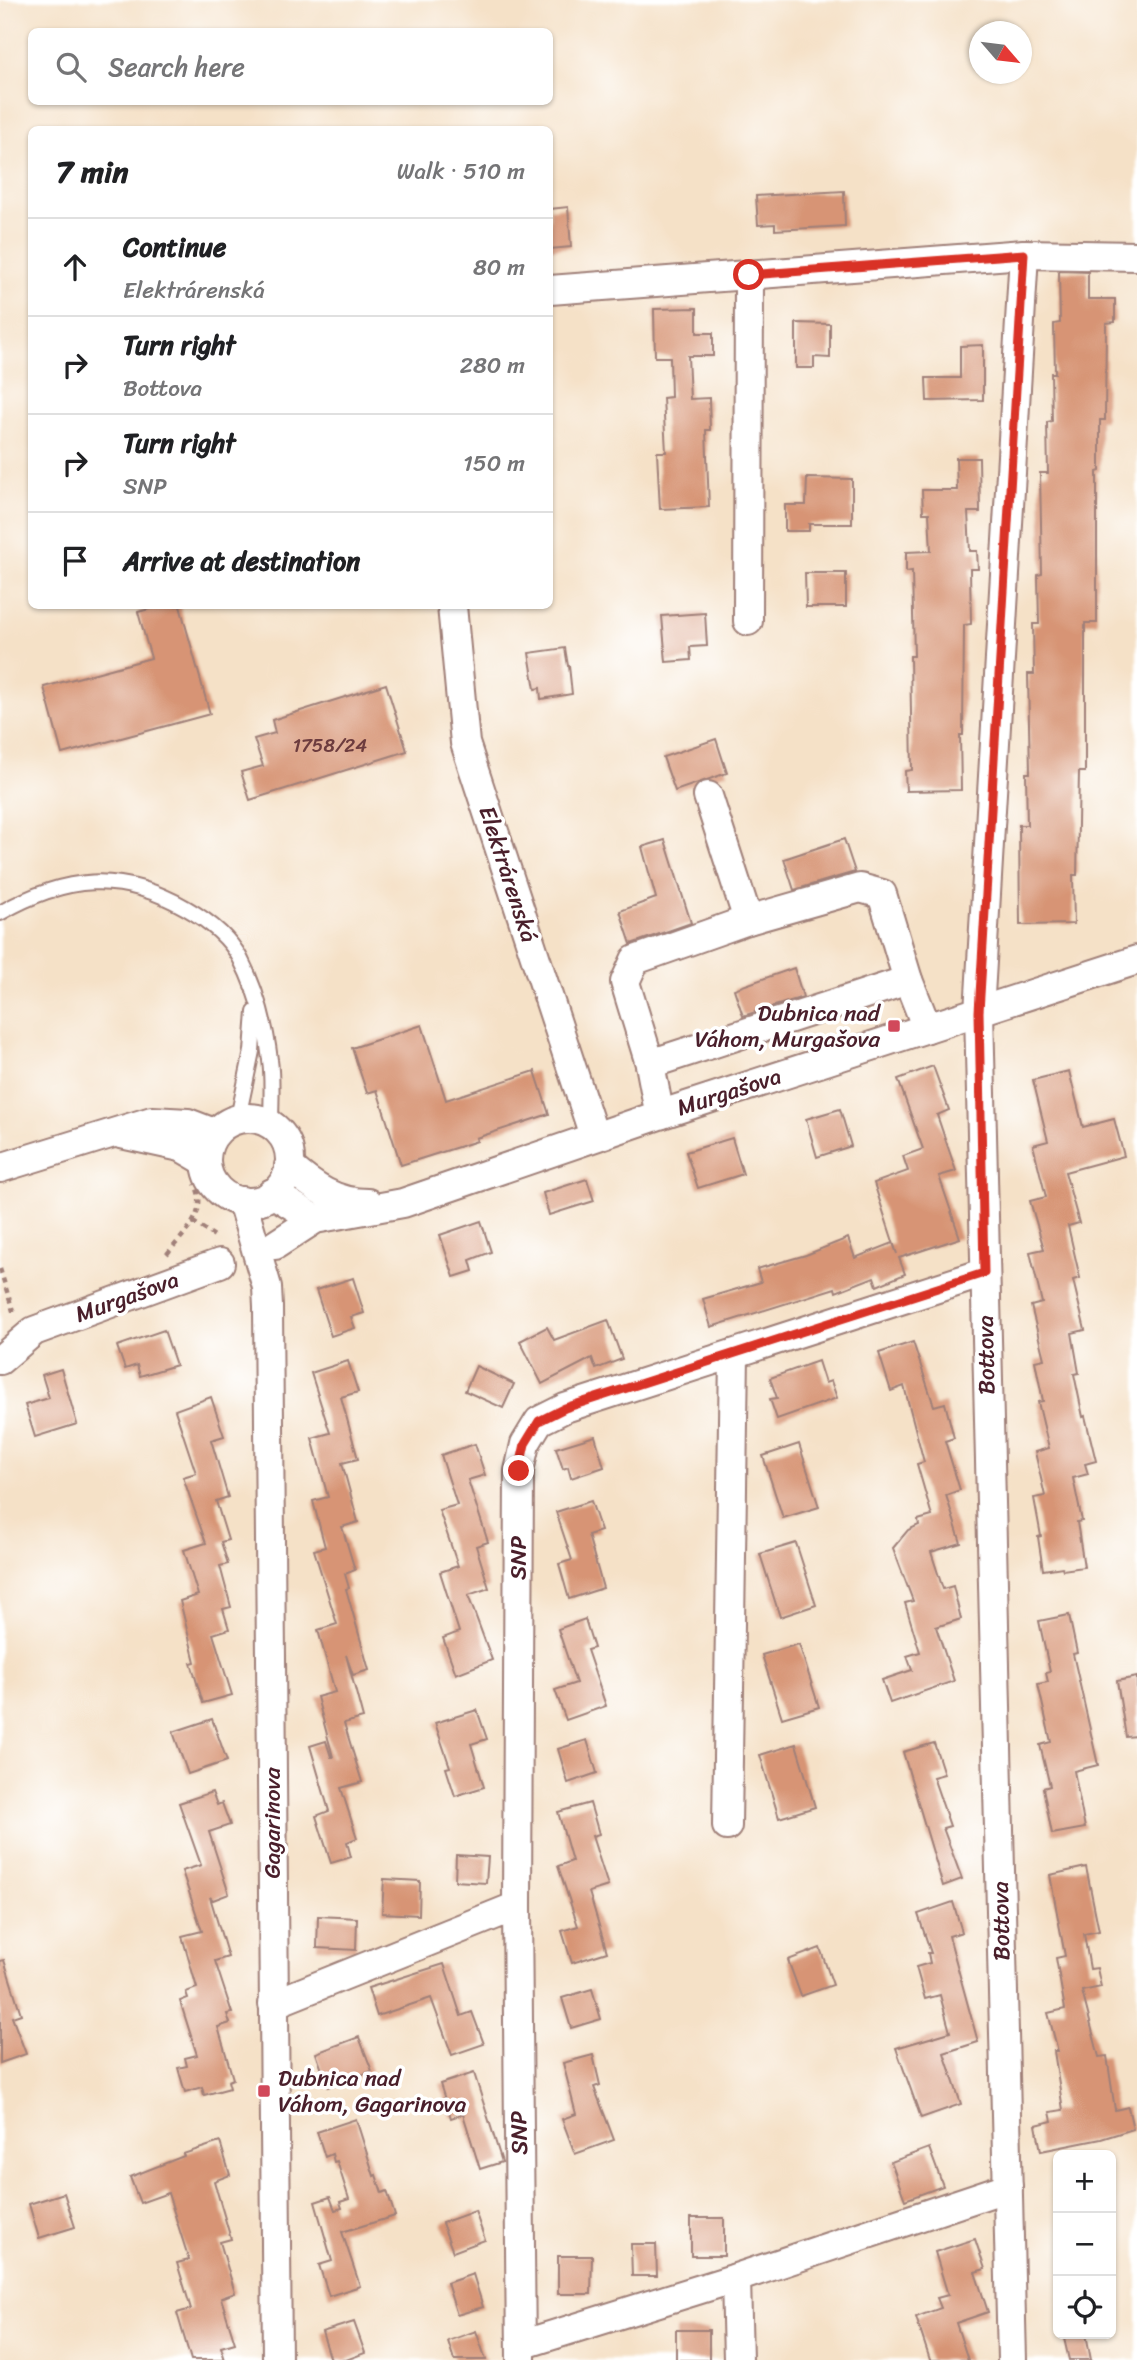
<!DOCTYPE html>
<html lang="en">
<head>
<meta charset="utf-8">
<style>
  :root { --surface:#fff; --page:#f2f2f2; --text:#202124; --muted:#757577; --line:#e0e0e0 }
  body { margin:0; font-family:Sriracha,sans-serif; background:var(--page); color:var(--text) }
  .controls { position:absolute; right:21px; bottom:21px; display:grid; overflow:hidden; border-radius:10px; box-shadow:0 2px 5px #0004 }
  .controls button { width:63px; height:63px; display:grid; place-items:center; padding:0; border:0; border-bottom:2px solid var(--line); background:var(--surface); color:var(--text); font:35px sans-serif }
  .compass { position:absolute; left:969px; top:21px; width:63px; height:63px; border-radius:50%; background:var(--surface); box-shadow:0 2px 5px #0004; rotate:118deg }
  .stop { position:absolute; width:21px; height:21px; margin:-16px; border:5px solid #d93025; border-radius:50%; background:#fff }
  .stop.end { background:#d93025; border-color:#fff; box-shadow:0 2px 7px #0008 }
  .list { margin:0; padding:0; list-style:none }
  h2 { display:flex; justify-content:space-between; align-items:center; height:91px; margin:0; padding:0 28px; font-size:30px }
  h2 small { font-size:23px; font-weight:400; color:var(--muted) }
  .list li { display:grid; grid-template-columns:46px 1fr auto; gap:21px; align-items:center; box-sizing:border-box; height:98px; padding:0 28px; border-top:2px solid var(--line) }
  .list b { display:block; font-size:26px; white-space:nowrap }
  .list p { margin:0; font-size:23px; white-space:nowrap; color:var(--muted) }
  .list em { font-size:23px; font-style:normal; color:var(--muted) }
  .icon { flex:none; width:38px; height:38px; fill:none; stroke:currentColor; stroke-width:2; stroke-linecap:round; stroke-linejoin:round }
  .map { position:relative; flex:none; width:1137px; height:2360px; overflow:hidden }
  .search { position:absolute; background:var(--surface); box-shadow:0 2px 5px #0004; left:28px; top:28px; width:525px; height:77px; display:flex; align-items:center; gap:18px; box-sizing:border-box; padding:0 24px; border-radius:10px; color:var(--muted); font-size:26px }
  .panel { position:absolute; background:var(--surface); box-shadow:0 2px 5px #0004; left:28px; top:126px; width:525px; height:483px; border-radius:10px }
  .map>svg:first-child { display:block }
</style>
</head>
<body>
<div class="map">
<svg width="1137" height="2360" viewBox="0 0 1137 2360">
  <rect width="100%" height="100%" fill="#fff"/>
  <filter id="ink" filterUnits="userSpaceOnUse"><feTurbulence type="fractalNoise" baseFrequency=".0143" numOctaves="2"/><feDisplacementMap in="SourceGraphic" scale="14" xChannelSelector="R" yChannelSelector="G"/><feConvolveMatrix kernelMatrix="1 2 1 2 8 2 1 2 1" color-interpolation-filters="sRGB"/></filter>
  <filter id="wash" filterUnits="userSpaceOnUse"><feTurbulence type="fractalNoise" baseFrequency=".00686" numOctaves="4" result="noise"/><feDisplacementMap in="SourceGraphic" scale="28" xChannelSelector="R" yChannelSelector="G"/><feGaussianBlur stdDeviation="1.57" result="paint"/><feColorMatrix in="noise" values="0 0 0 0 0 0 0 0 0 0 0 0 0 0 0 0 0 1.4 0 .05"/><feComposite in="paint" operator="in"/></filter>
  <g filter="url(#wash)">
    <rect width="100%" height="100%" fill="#f5e1c7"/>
    <g id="blocks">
      <g fill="#d79475">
        <polygon points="844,191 845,226 775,230 775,224 758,225 756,196"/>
        <polygon points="568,207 571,247 550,249 550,209"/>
        <polygon points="1059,271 1088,272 1088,299 1115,299 1115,322 1106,323 1105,420 1100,420 1100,471 1097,472 1097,623 1085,623 1085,772 1079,772 1077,875 1073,875 1074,924 1020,925 1019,825 1027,825 1026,773 1030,773 1028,674 1034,674 1033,624 1039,624 1038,575 1042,574 1040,473 1048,473 1047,422 1052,421 1051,373 1055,373 1054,324 1060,323"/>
        <polygon points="697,308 697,333 713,333 713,356 688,356 690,399 709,398 710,430 706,430 709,507 660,509 657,452 666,452 663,398 671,397 670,357 655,357 654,309"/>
        <polygon points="796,323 830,324 830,358 814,357 814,368 796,368"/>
        <polygon points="983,345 983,400 927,401 926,378 960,378 960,346"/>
        <polygon points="956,458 979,458 980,512 968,512 970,551 977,551 978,569 970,569 971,624 964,625 963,735 960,735 961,790 906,791 905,771 912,770 910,656 914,656 912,571 906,572 906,552 931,551 929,513 923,513 922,490 957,490"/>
        <polygon points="807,478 852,479 852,524 809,524 809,531 785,531 785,505 806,505"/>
        <polygon points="805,573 846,573 846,607 806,607"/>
        <polygon points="161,606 180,606 210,714 62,754 44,687 151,658 138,612"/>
        <polygon points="705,613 707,646 690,647 691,660 666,662 662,616"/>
        <polygon points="565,648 568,666 569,666 572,694 541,699 540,688 535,689 529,653"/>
        <polygon points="386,684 407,751 250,800 241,772 263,766 254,739 275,733 272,720"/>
        <polygon points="716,739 727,773 675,791 663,757"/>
        <polygon points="844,839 855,872 794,890 784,859"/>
        <polygon points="665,840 691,923 631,944 620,911 656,898 642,847"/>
        <polygon points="794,968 803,997 743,1016 734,989"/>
        <polygon points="422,1025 446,1100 535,1071 549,1114 476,1138 477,1141 401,1165 377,1090 367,1093 352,1048"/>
        <polygon points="933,1066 949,1110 937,1115 956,1171 939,1176 960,1238 899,1258 905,1274 877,1286 874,1277 836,1292 835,1288 711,1327 703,1299 761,1282 757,1269 806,1255 848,1238 855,1258 893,1243 897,1254 874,1183 908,1171 903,1156 923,1149 898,1079"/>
        <polygon points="1069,1071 1083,1127 1114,1119 1124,1156 1065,1172 1079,1223 1068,1226 1080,1278 1073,1280 1085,1330 1072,1333 1079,1373 1074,1374 1083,1417 1085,1416 1096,1461 1085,1464 1088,1474 1073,1478 1082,1521 1077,1522 1084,1567 1063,1570 1062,1567 1043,1570 1038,1537 1041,1536 1034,1498 1045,1496 1035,1452 1049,1448 1038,1402 1043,1401 1035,1361 1044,1359 1031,1306 1042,1303 1030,1252 1044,1249 1030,1201 1046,1197 1033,1145 1048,1141 1033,1080"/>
        <polygon points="840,1109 851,1146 817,1157 806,1119"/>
        <polygon points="732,1138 743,1174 698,1188 686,1152"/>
        <polygon points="587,1179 594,1201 549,1215 543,1193"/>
        <polygon points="481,1221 491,1252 470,1260 473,1271 454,1277 440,1235"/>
        <polygon points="353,1278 364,1313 351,1317 355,1328 331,1336 316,1290"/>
        <polygon points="608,1320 622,1359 596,1369 592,1358 542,1384 520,1341 547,1327 554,1340"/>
        <polygon points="164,1330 176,1365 140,1376 137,1365 125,1369 117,1346"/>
        <polygon points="913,1342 934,1406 945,1403 954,1438 945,1441 960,1490 946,1495 961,1543 931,1552 943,1589 953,1586 961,1619 936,1627 954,1681 890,1703 882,1680 912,1670 907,1656 920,1652 905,1603 913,1601 893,1548 908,1530 919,1525 918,1520 932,1516 917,1464 924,1462 904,1386 891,1391 879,1353"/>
        <polygon points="348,1361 358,1392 341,1397 358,1459 342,1463 358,1522 342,1527 355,1570 345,1574 349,1588 346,1589 369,1670 353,1675 346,1655 363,1718 344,1723 362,1782 341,1788 357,1838 347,1842 351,1857 331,1863 316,1816 329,1811 310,1746 326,1741 331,1757 333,1757 317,1697 335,1692 318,1630 337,1624 314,1550 325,1547 313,1501 328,1497 312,1438 330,1433 311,1373"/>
        <polygon points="818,1361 825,1383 831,1381 837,1398 777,1419 770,1399 777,1398 770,1378"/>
        <polygon points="476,1366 514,1384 503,1408 465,1391"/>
        <polygon points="61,1369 77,1424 35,1437 25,1405 49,1398 42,1375"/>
        <polygon points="211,1397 224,1436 211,1440 228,1497 216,1501 228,1540 221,1542 228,1564 220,1566 231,1607 223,1609 229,1629 213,1634 232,1695 203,1703 191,1663 195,1662 180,1601 198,1595 184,1550 206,1543 183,1477 196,1473 175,1410"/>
        <polygon points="595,1436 604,1467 571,1478 568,1467 563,1469 556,1448"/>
        <polygon points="475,1444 485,1475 468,1480 488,1542 476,1546 489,1588 468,1595 492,1660 456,1674 443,1638 459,1632 440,1572 458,1566 439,1510 457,1505 441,1455"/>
        <polygon points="799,1444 819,1507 783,1518 763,1456"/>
        <polygon points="591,1501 601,1531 588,1535 603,1588 569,1599 559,1564 572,1560 556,1512"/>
        <polygon points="796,1543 816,1605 780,1617 760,1554"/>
        <polygon points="1069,1615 1077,1653 1073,1654 1098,1765 1074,1771 1085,1828 1052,1834 1043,1788 1050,1786 1040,1745 1051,1742 1038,1684 1048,1682 1046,1673 1050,1672 1039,1621"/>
        <polygon points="585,1619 594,1648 587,1650 606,1706 566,1720 555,1690 576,1683 558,1629"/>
        <polygon points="799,1644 819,1707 782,1718 762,1655"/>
        <polygon points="1137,1677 1137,1736 1126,1737 1117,1681"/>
        <polygon points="477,1710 487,1739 471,1744 484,1787 455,1796 446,1768 450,1767 435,1723"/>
        <polygon points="212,1719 227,1761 188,1774 173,1732"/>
        <polygon points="587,1740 597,1773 568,1783 558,1749"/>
        <polygon points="934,1743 944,1774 933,1777 950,1826 943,1828 962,1879 943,1886 903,1752"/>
        <polygon points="796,1744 815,1807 779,1818 760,1755"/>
        <polygon points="212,1792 217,1805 222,1803 230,1825 209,1832 229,1894 213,1900 210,1897 228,1957 215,1961 232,2013 227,2014 230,2023 218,2027 233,2079 228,2081 230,2088 204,2095 202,2087 185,2092 178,2068 187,2066 185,2058 197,2055 180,2001 188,1998 186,1992 197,1988 182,1936 202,1931 182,1871 201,1865 179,1803"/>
        <polygon points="590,1803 599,1834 592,1836 608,1886 589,1892 607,1952 572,1963 562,1931 578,1926 558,1866 572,1861 558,1812"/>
        <polygon points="456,1855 488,1857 486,1883 455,1881"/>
        <polygon points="1086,1867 1099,1931 1084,1934 1090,1969 1097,1968 1101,1987 1082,1991 1099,2057 1107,2056 1115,2110 1128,2107 1133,2129 1101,2139 1041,2151 1036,2125 1052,2121 1050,2112 1063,2110 1054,2051 1058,2051 1048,2013 1065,2009 1056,1958 1065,1956 1050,1875"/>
        <polygon points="384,1879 420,1881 419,1915 382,1913"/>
        <polygon points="953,1902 962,1932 949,1936 978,2042 944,2053 961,2104 921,2118 896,2048 950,2032 940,1995 925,1999 916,1967 930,1963 928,1953 931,1953 918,1914"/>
        <polygon points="318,1916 357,1918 356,1950 317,1948"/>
        <polygon points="820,1948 833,1985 801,1996 788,1960"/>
        <polygon points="4,1960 21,2014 12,2017 26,2054 0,2063 0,1961"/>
        <polygon points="444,1964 461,2016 472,2012 484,2044 452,2055 431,1998 377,2016 368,1988"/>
        <polygon points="592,1989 601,2019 571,2028 562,1998"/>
        <polygon points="359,2037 372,2071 328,2087 316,2053"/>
        <polygon points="593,2055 600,2085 594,2087 614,2140 575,2154 562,2119 576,2114 563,2063"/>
        <polygon points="474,2073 502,2162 480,2169 463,2114 451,2118 440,2084"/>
        <polygon points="356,2119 374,2176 376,2175 382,2193 387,2191 395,2216 342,2232 360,2286 329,2296 319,2265 332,2261 315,2202 330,2197 335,2210 342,2208 340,2202 349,2199 337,2161 334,2162 332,2154 325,2157 317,2132"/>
        <polygon points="220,2142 230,2175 214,2181 231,2239 220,2242 235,2293 221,2298 235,2343 221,2347 225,2360 191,2360 177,2313 191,2309 177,2263 189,2260 168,2193 140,2203 130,2177 184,2156 183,2154"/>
        <polygon points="929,2148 943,2186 905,2200 891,2162"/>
        <polygon points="64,2193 75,2227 39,2238 29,2204"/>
        <polygon points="475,2211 485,2240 453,2252 442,2223"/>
        <rect x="691" y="2218" width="33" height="38"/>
        <polygon points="975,2239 985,2269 975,2272 988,2312 956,2323 968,2360 930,2360 916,2317 941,2308 937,2298 948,2295 935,2252"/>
        <polygon points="631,2244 656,2244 657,2276 632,2276"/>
        <polygon points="558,2256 592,2256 591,2294 558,2294"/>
        <polygon points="473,2274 483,2307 457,2315 447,2283"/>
        <polygon points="354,2322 365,2353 346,2360 331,2360 322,2332"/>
        <rect x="676" y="2330" width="33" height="30"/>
        <polygon points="476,2331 486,2360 454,2360 448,2341"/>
        <polygon points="1063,2334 1086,2334 1091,2360 1069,2360"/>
      </g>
    </g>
  </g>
  <g filter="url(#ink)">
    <use href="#blocks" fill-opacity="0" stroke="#a08079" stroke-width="2"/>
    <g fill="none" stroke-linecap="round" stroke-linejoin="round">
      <defs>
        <g id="service">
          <path d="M0,913C65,876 120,870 186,908C207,920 229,937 240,958C256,989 266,1026 270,1060C273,1081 271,1104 271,1125"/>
          <polyline points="238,1118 252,1051 255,1012"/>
        </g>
        <g id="minor">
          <polyline points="550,290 1024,254 1137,256"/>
          <polyline points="452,606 465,743 594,1136"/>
          <polyline points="748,621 749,275"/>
          <polyline points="708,796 748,920"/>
          <polyline points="650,1064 908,980"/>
          <polyline points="662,1114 657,1101 650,1064 625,982 635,960 748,920 860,888 882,894 908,980 927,1028"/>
          <circle cx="248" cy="1160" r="42"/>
          <polyline points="117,1133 181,1147 205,1161"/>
          <path d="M289,1166C313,1187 335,1203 368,1203"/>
          <polyline points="0,1168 152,1121 188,1123 214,1133"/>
          <polyline points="272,1193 315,1219"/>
          <polyline points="242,1201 267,1287 268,1307 277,2360"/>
          <polyline points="275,1245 315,1219 403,1203 662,1114 1137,960"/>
          <polyline points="0,1360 34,1331 220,1263"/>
          <polyline points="727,1826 734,1354"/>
          <polyline points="273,2004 517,1906"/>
          <polyline points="736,2278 1008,2187"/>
          <polyline points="521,2345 736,2278 738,2360"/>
          <polyline points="521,2360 517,1906 519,1471 525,1444 539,1421 565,1408 984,1273"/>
          <polyline points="1012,2360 979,1012 1024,254"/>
        </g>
      </defs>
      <use href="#service" stroke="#a08079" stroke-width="18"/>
      <use href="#minor" stroke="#a08079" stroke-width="32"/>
      <g stroke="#a08079" stroke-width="4.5" stroke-dasharray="5 5" stroke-linecap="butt">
        <polyline points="193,1222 216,1237"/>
        <path d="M167,1254C185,1232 209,1213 195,1184"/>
        <polyline points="0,1269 14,1314"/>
      </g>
      <use href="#service" stroke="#fff" stroke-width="14"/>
      <use href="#minor" stroke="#fff" stroke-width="28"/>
    </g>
  </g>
  <g fill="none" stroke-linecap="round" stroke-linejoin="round" filter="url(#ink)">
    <polyline stroke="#d93025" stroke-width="9" points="519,1471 525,1444 539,1421 565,1408 984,1273 979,1012 1024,254 749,275"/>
  </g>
  <g fill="#d1495b" stroke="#fff" stroke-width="2.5">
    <rect x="887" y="1019" width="14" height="14" rx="3.5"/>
    <rect x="257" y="2084" width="14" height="14" rx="3.5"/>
  </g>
  <g text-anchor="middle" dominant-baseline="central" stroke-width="7" stroke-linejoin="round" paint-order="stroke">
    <g font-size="19" fill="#6d3c3e">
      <text x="330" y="745">1758/24</text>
    </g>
    <g font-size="23" fill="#4a1f2b" stroke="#fff">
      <text transform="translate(508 874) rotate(72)">Elektrárenská</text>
      <text transform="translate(729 1092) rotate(-18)">Murgašova</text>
      <text transform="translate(127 1297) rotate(-20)">Murgašova</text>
      <text transform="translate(986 1355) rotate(-91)">Bottova</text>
      <text transform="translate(518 1558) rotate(-90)">SNP</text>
      <text transform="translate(272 1823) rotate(-90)">Gagarinova</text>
      <text transform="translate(1001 1921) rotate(-91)">Bottova</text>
      <text transform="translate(519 2133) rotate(-91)">SNP</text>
    </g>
    <g font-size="23" fill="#4a1f2b" stroke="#fff" text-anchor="end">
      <text x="880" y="1013">Dubnica nad<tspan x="880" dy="26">Váhom, Murgašova</tspan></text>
      <text x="278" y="2078" text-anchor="start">Dubnica nad<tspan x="278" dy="26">Váhom, Gagarinova</tspan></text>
    </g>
  </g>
</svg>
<div class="controls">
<button>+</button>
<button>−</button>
<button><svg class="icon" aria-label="locate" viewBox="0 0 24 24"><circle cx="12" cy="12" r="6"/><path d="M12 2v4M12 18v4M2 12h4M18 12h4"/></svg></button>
</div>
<svg class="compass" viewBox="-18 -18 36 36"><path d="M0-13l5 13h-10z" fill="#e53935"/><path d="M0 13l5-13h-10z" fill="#757577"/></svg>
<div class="stop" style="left:749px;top:275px"></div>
<div class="stop end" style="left:519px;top:1471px"></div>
<div class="search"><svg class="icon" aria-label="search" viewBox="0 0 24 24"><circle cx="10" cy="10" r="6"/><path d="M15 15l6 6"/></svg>Search here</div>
<section class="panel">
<h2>7 min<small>Walk · 510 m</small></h2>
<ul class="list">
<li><svg class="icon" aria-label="ahead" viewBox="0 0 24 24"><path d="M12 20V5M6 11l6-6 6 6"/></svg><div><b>Continue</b><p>Elektrárenská</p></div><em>80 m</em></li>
<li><svg class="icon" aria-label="right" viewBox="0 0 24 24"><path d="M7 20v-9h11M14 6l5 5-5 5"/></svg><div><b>Turn right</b><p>Bottova</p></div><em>280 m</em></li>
<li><svg class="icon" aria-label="right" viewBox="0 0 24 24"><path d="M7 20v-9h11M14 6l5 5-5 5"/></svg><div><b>Turn right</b><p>SNP</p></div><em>150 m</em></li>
<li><svg class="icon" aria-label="arrive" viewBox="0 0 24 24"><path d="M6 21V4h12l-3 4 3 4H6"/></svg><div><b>Arrive at destination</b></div></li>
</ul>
</section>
</div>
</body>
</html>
